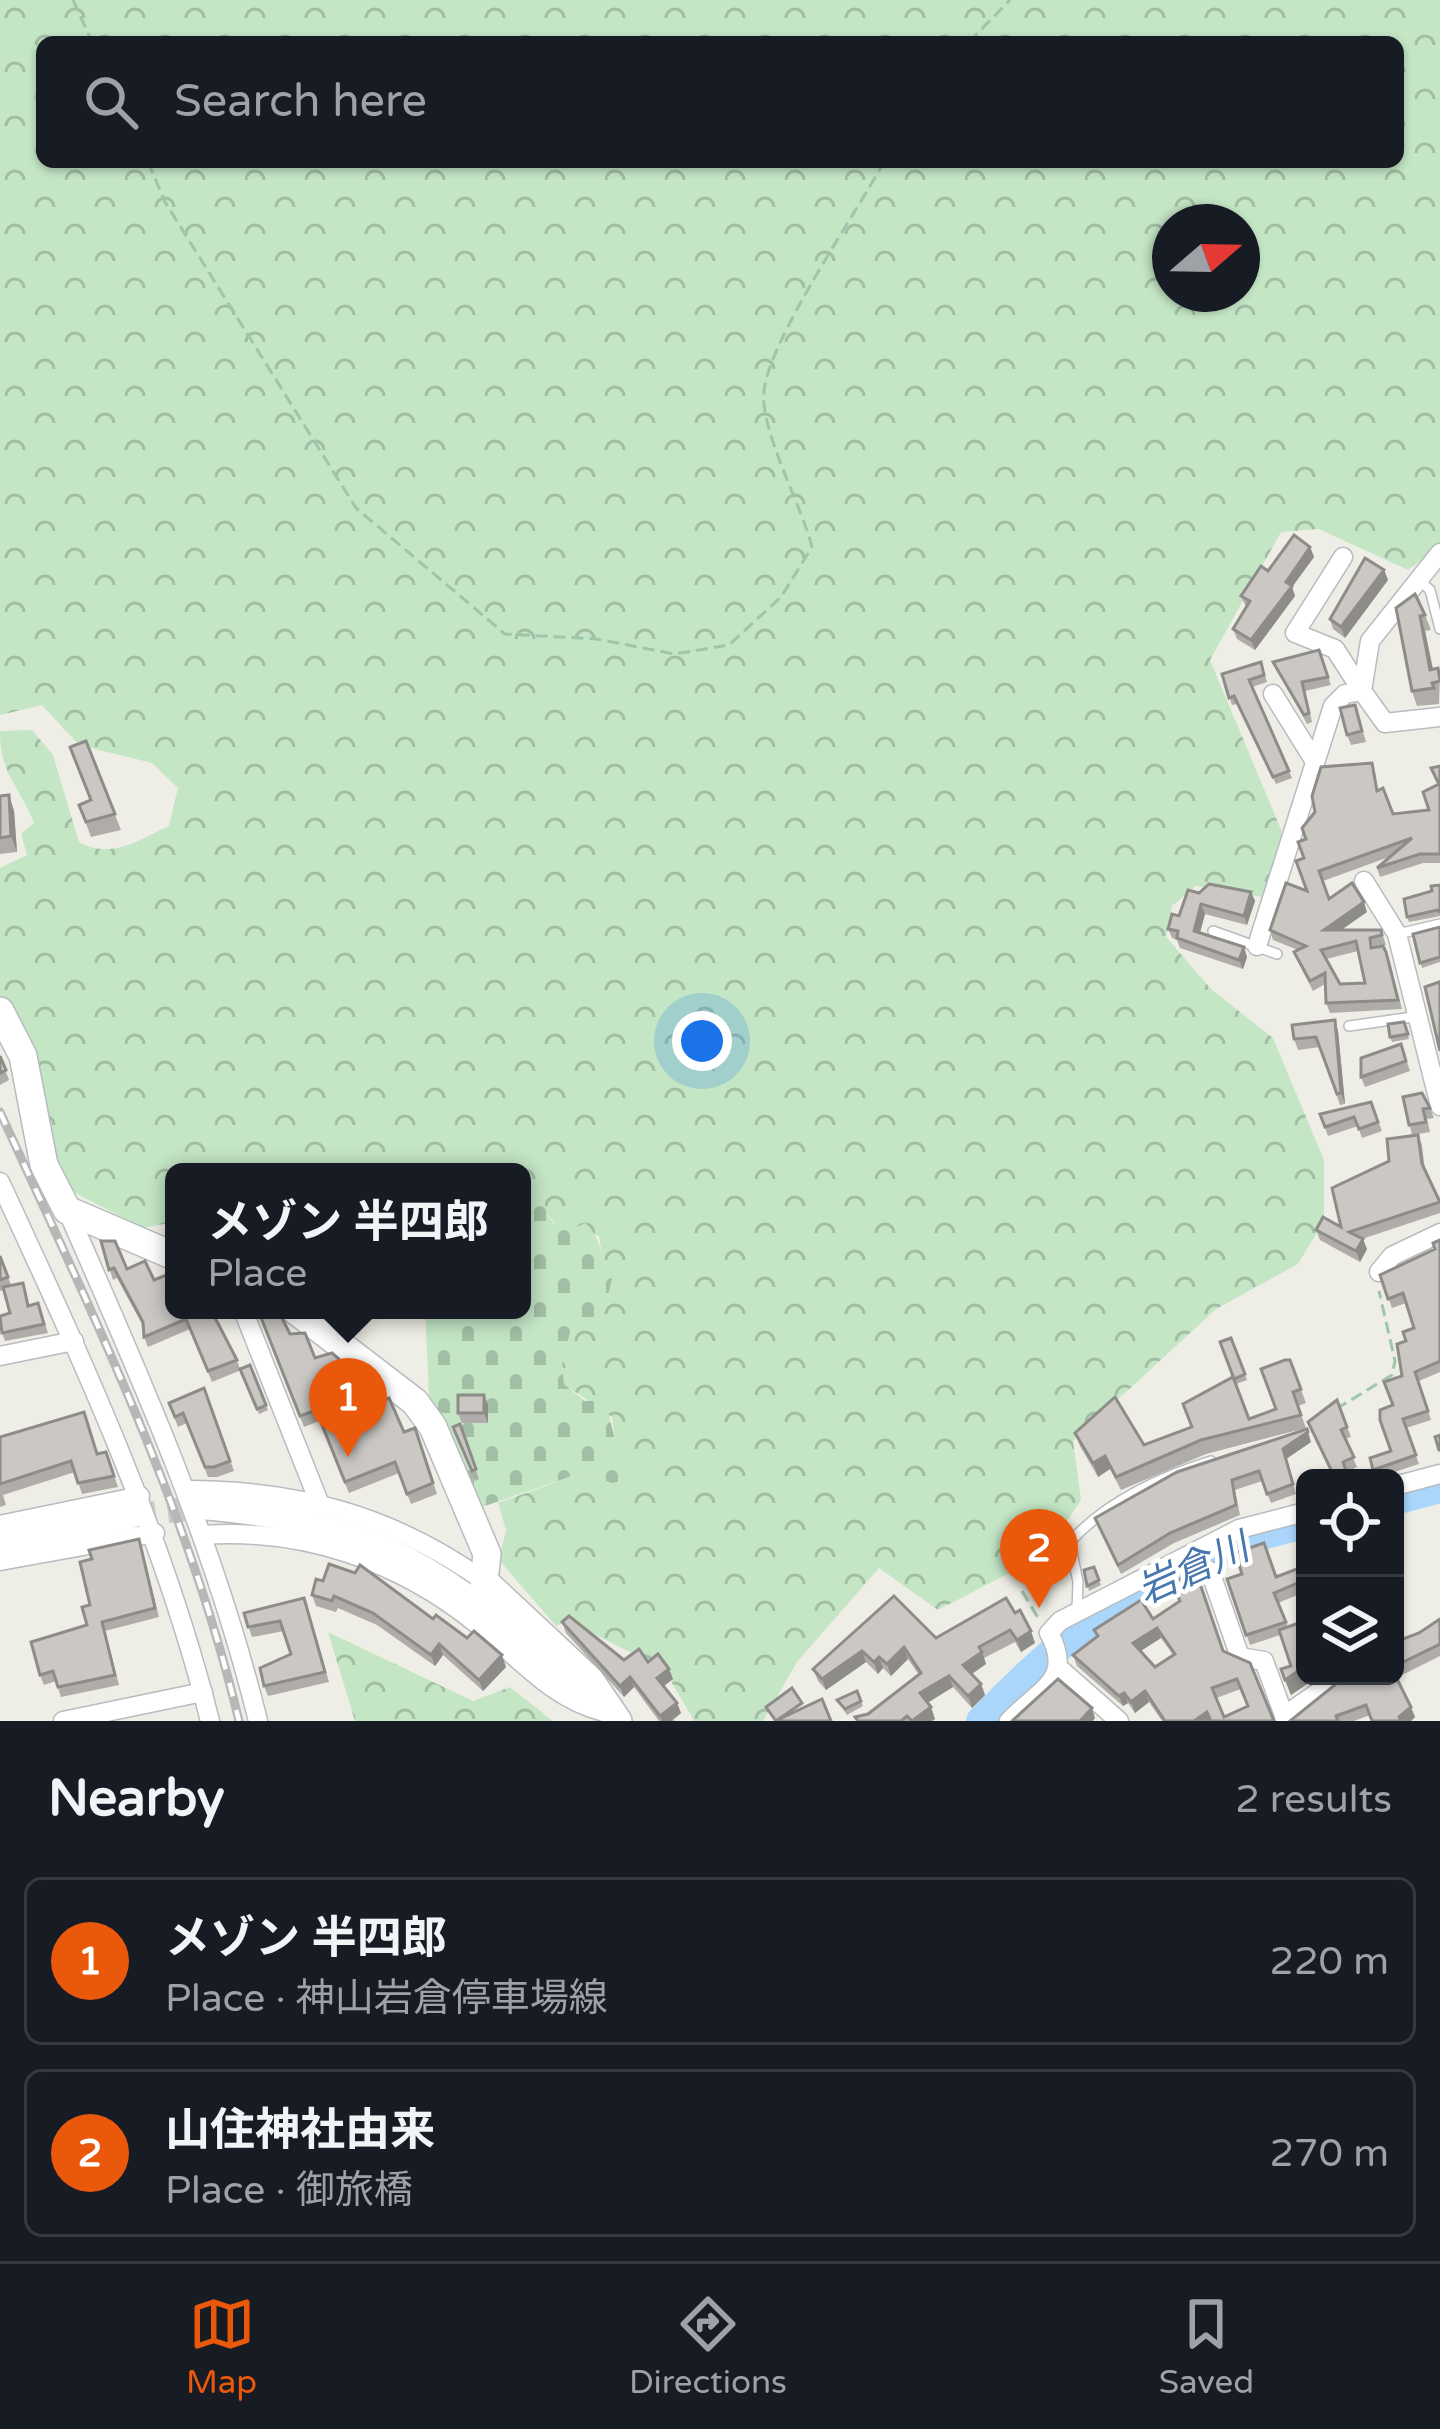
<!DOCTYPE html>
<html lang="en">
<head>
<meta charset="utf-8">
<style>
  :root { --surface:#171b24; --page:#20242c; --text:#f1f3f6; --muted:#9ea1a6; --line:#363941; --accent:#ea580c }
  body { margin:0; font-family:"Varela Round","Noto Sans JP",sans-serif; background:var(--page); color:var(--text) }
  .controls { position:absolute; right:36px; bottom:36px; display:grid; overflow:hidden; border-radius:18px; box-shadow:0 3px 9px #0004 }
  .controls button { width:108px; height:108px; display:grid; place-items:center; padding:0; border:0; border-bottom:3px solid var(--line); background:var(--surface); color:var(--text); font:60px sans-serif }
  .compass { position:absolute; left:1152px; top:204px; width:108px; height:108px; border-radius:50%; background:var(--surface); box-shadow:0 3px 9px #0004; rotate:70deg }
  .you { position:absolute; left:702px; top:1041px; width:42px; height:42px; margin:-30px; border:9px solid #fff; border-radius:50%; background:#1a73e8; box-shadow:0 0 0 18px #1a73e833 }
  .badge { display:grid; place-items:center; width:78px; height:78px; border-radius:50%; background:var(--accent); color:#fff; font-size:39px; font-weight:700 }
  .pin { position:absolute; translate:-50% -99px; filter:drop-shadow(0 3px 6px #0008) }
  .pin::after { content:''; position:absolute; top:63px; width:42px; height:36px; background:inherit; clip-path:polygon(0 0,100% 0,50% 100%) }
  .popup { position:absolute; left:165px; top:1163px; width:366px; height:156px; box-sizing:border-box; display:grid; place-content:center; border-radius:18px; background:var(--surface); filter:drop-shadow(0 3px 9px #0005); font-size:39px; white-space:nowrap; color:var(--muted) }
  .popup b { font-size:45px; color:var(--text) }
  .popup::after { content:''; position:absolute; left:50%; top:100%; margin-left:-24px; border:24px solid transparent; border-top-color:var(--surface) }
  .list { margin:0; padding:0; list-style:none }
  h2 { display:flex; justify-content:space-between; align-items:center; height:156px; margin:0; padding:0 48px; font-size:51px }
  h2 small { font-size:39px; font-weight:400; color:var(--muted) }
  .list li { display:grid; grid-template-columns:78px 1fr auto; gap:36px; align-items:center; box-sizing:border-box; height:168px; margin:0 24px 24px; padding:0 24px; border:3px solid var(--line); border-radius:18px }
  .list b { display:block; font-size:45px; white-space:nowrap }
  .list p { margin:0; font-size:39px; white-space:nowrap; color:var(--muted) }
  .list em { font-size:39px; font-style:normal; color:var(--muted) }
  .icon { flex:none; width:66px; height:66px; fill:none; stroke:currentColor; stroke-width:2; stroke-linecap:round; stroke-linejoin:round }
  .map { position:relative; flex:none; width:1440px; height:1721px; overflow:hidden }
  .search { position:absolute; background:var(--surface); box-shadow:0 3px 9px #0004; left:36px; right:36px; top:36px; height:132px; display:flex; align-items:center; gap:30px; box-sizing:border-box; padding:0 42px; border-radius:18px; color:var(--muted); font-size:45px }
  .sheet { height:540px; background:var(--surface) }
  nav { display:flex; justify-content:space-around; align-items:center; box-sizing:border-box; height:168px; border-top:3px solid var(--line); background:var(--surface); font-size:33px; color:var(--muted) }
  nav a { display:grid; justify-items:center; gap:6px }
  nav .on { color:var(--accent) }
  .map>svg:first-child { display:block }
</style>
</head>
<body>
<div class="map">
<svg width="1440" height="1721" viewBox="0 0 1440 1721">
  <defs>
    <pattern id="forest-crowns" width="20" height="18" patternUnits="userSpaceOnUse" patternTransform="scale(3)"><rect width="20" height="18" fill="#c4e6c5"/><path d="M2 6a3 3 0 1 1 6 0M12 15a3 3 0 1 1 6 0" fill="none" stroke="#a2bea4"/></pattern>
    <pattern id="cemetery-stones" width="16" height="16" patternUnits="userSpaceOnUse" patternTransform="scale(3)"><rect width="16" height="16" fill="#c4e6c5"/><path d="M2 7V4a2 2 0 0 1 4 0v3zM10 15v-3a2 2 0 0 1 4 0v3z" fill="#a2bea4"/></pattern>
  </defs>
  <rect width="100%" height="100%" fill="#efeee6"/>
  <g fill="url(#forest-crowns)" fill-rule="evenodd">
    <path d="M0,0H1440V547L1408,570L1319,529L1281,532L1210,660L1285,839L1263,897L1196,886L1172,906L1166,937L1211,989L1273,1038L1324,1160V1221L1298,1264L1216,1309L1073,1441L1081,1500L1044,1555L938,1610L879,1568L797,1662L763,1721H694L664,1669L568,1621L556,1626L499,1560L506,1530L498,1503L581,1473L612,1483L632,1468L615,1439L612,1417L564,1384L562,1363L571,1328L605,1310L612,1280L603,1263L599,1236L558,1228L522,1180V1172H350L340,1167L327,1172H174V1222L143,1228L77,1194L59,1178L0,998V868L27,855L21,834L34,823C19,785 0,775 0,731L32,730L53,755L79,842C111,860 139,840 169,826L178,788L152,763L79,745L42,705L0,715ZM42,42H1398V162H42ZM1170,222H1242V294H1170Z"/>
    <polygon points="328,1632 473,1701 510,1687 553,1721 355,1721"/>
  </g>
  <path fill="url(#cemetery-stones)" d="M522,1180L543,1197C547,1223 559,1237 585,1223C603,1240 600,1259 612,1279L605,1310L571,1329L562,1363L564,1384L585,1401H605L615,1439L632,1468L626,1480L612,1483L581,1473L482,1507L429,1397L425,1310H522Z"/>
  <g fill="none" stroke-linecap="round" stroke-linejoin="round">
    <g stroke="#aad6fb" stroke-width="30">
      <polyline points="1395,1500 1440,1488"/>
      <path d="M981,1721C1074,1623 1170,1553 1305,1524"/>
    </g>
    <polyline stroke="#cbcbc6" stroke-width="24" stroke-dasharray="24 12" stroke-linecap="butt" points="132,1516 201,1507"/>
    <defs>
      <g id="service">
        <polyline points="1419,580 1430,590 1440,629"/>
        <polyline points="1213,931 1277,954"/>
        <polyline points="1398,934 1440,924"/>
        <polyline points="1349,1026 1420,1016"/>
        <path d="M1077,1610L1078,1582L1070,1542C1106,1502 1160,1477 1211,1461"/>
      </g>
      <g id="minor">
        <polyline points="1440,553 1370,641 1362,691 1385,723 1440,717"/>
        <polyline points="1273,694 1314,760"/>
        <polyline points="1364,881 1397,934 1440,1106"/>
        <polyline points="1257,946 1333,706 1345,694 1362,691 1335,649 1295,633 1343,557"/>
        <path d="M0,1182C82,1359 162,1531 210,1721"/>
        <path d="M67,1210C141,1378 214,1542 258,1721"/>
        <polyline points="1379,1272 1392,1256 1440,1233"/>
        <polyline points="243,1310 319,1502"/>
        <polyline points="0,1356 74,1341"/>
        <polyline points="1395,1486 1440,1474"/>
        <path d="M187,1490C298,1490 393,1516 484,1581"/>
        <polyline points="0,1525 140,1496"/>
        <path d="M203,1535C304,1528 399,1561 477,1624C520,1658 550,1698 604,1712"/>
        <polyline points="0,1561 155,1533"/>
        <polyline points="1210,1571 1240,1657 1264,1661 1286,1721"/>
        <polyline points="1060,1669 1119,1721"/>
        <polyline points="1284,1716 1336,1680 1334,1676"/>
        <polyline points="63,1721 203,1692"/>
        <path d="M1009,1721C1041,1688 1074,1679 1049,1633L1060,1621L1239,1529L1305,1512"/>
      </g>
      <g id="tertiary">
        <path d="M201,1507C403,1524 455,1584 603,1708"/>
        <polyline points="0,1544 132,1516"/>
      </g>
      <g id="secondary">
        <polyline points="0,1011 23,1056 44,1165 67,1210 174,1256"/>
        <polyline points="295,1310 415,1402 433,1427 487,1554 484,1581 590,1680 618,1721"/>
      </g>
    </defs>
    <use href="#service" stroke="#b8bbbf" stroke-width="12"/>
    <use href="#minor" stroke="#b8bbbf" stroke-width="21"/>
    <use href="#tertiary" stroke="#b8bbbf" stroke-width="27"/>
    <use href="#secondary" stroke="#b8babf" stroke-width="30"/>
    <g stroke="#9ec6aa" stroke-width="3" stroke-dasharray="12 6" stroke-linecap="butt">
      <polyline points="73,0 92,42"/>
      <polyline points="969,42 1010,0"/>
      <path d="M148,162L165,202L356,508L505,634L597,639L674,654L729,645L781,597L812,547C802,506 759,429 764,390C771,337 855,215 884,162"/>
      <polyline points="1336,1409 1392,1375 1395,1361 1379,1291"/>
      <polyline points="1022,1591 1040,1621"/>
    </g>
    <use href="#service" stroke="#fff" stroke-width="9"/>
    <use href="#minor" stroke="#fff" stroke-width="18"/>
    <use href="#tertiary" stroke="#fff" stroke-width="24"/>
    <use href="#secondary" stroke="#fff" stroke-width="27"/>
    <defs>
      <path id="rail" d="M0,1112C91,1311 188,1507 239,1721"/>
    </defs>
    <use href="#rail" stroke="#b6b7b7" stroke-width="9"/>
    <use href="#rail" stroke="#fff" stroke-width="4.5" stroke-dasharray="14" stroke-linecap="butt"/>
  </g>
  <g fill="#afaca9" fill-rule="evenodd">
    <polygon points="1310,547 1314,557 1292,587 1295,596 1255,650 1237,639 1233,629 1246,607 1241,596 1268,571"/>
    <polygon points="1384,570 1388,580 1345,638 1333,629 1330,619"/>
    <polygon points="1396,608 1425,615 1431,630 1425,631 1433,669 1440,675 1439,704 1417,706 1412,691"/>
    <polygon points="1319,650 1331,685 1305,691 1312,722 1307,724 1273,662"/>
    <polygon points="1261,662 1267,682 1252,687 1292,778 1276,784 1237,704 1232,705 1222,674"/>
    <polygon points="1355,705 1366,742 1351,745 1347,735"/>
    <polygon points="86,741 121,830 91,837 79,805 91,800"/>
    <path d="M1440,766V863H1423L1380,877L1377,868L1389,857L1323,881L1329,899L1367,912L1341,930H1381L1386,945L1374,948L1390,962L1402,1009L1330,1013L1326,1003L1325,984L1313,991L1298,962L1294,952L1298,950L1273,940L1270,930L1307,891L1304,858L1306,839L1375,773L1378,790L1393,814L1429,810L1437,784L1431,768ZM1358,951L1365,983L1340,984L1326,959Z"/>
    <polygon points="9,795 14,811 17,852 0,854 0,796"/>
    <polygon points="1440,885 1440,916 1409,922 1407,917"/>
    <polygon points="1251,892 1255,901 1247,925 1205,914 1200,932 1247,957 1243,969 1180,948 1177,940 1172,938 1168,929 1199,893"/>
    <polygon points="1440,927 1440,962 1422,968 1413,934"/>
    <polygon points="1404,1022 1409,1039 1392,1042 1390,1037"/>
    <polygon points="1338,1031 1345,1104 1340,1105 1320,1047 1298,1050 1294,1039"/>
    <polygon points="1401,1044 1410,1071 1365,1087 1361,1077"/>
    <polygon points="0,1056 9,1080 0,1085"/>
    <polygon points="1403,1097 1430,1108 1434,1118 1427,1119 1430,1132 1412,1135"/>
    <polygon points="1371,1102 1382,1131 1362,1138 1358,1126 1328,1136 1320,1114"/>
    <polygon points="1418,1135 1422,1145 1425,1170 1440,1200 1440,1213 1362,1239 1367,1249 1360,1262 1320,1240 1316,1230 1341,1227 1389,1161"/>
    <polygon points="1440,1240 1440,1372 1419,1381 1431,1420 1406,1428 1419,1464 1376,1478 1370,1458 1391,1451 1393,1405 1402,1376 1406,1341 1414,1328 1406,1303 1392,1308 1380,1275 1435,1249"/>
    <polygon points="101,1241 127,1269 154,1280 237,1360 240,1369 250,1365 268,1410 259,1414 241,1370 212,1382 190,1329 148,1347 144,1337 143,1326 117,1278 113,1280"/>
    <polygon points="0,1256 11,1285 26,1291 29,1306 38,1303 48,1333 5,1341 0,1328 10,1313 4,1290 0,1291"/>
    <polygon points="258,1310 290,1334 315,1358 339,1359 345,1377 331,1381 347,1416 404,1432 415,1428 437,1494 411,1504 399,1473 349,1493 319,1421 304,1427"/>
    <polygon points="1290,1360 1306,1403 1298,1406 1306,1428 1206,1454 1121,1490 1110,1469 1098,1477 1080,1446 1075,1433 1144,1445 1192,1427 1183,1404 1245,1374 1247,1380 1236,1384 1249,1419 1276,1409"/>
    <polygon points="204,1388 234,1471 217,1477 208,1477 187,1423 178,1427 169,1403"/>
    <polygon points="484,1395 488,1405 488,1423 462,1423 458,1413"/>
    <polygon points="1337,1400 1351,1437 1345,1439 1357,1467 1346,1472 1349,1478 1334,1478 1308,1422"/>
    <polygon points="460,1424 479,1479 475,1481 453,1427"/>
    <polygon points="0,1437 98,1454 106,1452 118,1487 82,1494 75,1472 3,1495 6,1505 0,1507"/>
    <polygon points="1311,1442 1286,1459 1296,1494 1271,1503 1262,1481 1235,1490 1240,1515 1174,1543 1121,1574 1095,1518"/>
    <polygon points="142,1549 159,1617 105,1631 119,1685 61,1697 56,1681 44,1685 40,1675 87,1625 90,1605"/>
    <polygon points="1305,1566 1305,1592 1278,1603 1288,1627 1316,1678 1291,1695 1281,1669 1291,1666 1280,1635 1250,1645 1227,1579 1276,1577"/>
    <polygon points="1094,1567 1101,1585 1089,1591 1084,1570"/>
    <polygon points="316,1579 433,1619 506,1667 483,1691 443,1655 435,1666 377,1625 338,1608 336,1612 316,1606 312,1595"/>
    <polygon points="894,1596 936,1638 1006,1598 1035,1643 1021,1652 1015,1642 984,1658 986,1664 972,1674 981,1684 985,1695 972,1708 953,1687 927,1703 935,1719 932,1721 856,1721 855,1717 868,1714 919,1675 908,1659 891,1676 883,1668 878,1674 866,1662 826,1690 818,1681 813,1669"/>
    <polygon points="304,1598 329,1682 268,1696 264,1686 291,1654 284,1631 252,1637 244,1613"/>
    <path d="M1153,1619L1224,1651L1274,1721H1162L1149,1702L1135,1713L1128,1703L1123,1706L1077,1666L1073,1655L1097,1637L1094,1630ZM1161,1638L1173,1655L1155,1667L1141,1651ZM1241,1689L1247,1706L1224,1717L1216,1698Z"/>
    <polygon points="1440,1619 1440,1656 1396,1678 1415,1717 1411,1721 1372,1721 1370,1715 1354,1721 1290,1721 1395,1676 1395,1642 1419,1633"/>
    <polygon points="562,1622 624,1660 648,1662 669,1669 673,1679 664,1686 677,1703 681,1713 673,1720 675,1721 659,1721 634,1687 624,1697 566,1633"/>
    <polygon points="857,1691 863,1706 847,1715 837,1700"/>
  </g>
  <g fill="#8e8c89">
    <polygon points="1310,547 1314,557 1292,587 1295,596 1255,650 1251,640 1286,582"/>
    <polygon points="1384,570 1388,580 1345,638 1341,627"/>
    <polygon points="1420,616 1425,631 1436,685 1430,670"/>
    <polygon points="9,795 14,811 17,852 11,836"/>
    <polygon points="1251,892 1255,901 1247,925 1244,916"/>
    <polygon points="1364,902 1367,912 1327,940 1324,930"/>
    <polygon points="1201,904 1205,914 1198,940 1194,931"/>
    <polygon points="1244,947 1247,957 1243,969 1239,960"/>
    <polygon points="1335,1020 1338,1031 1345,1104 1341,1093"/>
    <polygon points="1363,1239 1367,1249 1360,1262 1356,1251"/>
    <polygon points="484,1395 488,1405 488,1423 484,1413"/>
    <polygon points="1308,1432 1311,1442 1286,1459 1296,1494 1283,1449"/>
    <polygon points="1105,1456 1110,1469 1098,1477 1093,1463"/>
    <polygon points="1157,1628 1161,1638 1137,1653 1133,1643"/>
    <polygon points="1031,1631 1035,1643 1021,1652 1017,1640"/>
    <polygon points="439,1644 443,1655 435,1666 431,1655"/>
    <polygon points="904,1647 908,1659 891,1676 887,1664"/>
    <polygon points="862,1651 866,1662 826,1690 822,1679"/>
    <polygon points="982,1652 986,1664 967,1677 963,1665"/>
    <polygon points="502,1655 506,1667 483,1691 479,1680"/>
    <polygon points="879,1657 883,1668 878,1674 874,1662"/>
    <polygon points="1305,1666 1305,1676 1316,1678 1291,1695 1285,1680"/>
    <polygon points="669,1669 673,1679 661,1688 657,1678"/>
    <polygon points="949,1676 953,1687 924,1705 920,1693"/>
    <polygon points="630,1677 634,1687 624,1697 620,1686"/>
    <polygon points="981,1684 985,1695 972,1708 968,1696"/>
    <polygon points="1145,1691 1149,1702 1135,1713 1131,1702"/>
    <polygon points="1124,1693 1128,1703 1123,1706 1119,1696"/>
    <polygon points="677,1703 681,1713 671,1721 662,1721 660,1716"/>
    <polygon points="931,1707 935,1719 932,1721 912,1721"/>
    <polygon points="1411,1707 1415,1717 1411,1721 1401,1721 1399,1717"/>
    <polygon points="1092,1708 1095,1718 1093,1721 1080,1721"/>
    <polygon points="1207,1712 1211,1721 1194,1721"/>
  </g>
  <g fill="#cbc8c4" stroke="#8e8c89" stroke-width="3" fill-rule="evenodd">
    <polygon points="1294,535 1310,547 1286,582 1292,586 1251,640 1233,629 1250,601 1241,596 1261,566 1268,571"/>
    <polygon points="1365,558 1384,570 1341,627 1330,619"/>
    <polygon points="1415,594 1425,615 1420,616 1430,670 1438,668 1440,681 1432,683 1434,688 1412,691 1396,608"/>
    <polygon points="1319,650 1328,677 1302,682 1309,713 1304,715 1273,662"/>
    <polygon points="1261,662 1264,675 1249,680 1289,771 1273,777 1234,696 1229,698 1222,674"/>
    <polygon points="1355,705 1362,731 1347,735 1340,708"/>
    <polygon points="86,741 115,814 86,822 79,805 91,800 70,747"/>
    <path d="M1372,763L1377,791L1383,788L1393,814L1429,810L1423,792L1439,784L1431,768L1440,766V854H1420L1377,868L1412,838L1319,871L1329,899L1352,883L1364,902L1324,930H1381L1382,935L1370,938L1371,948L1383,946L1386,952L1398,1000L1326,1003L1325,973L1310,981L1294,952L1306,946L1270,930L1286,883L1307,891L1296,861L1304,858L1298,842L1306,839L1302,828L1315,812L1312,796L1321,767ZM1356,941L1365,983L1340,984L1321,950Z"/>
    <polygon points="9,795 11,836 0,838 0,796"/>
    <polygon points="1209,884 1251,892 1244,916 1201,904 1194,931 1244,947 1239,960 1177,938 1178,931 1168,929 1172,914 1179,916 1188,890 1199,893"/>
    <polygon points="1440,885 1440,912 1437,910 1407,917 1404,899 1432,891 1431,886"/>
    <polygon points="1440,927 1440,957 1420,963 1413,934"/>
    <polygon points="1439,982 1440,986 1440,1051 1425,987"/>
    <polygon points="1335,1020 1341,1093 1337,1094 1316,1037 1294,1039 1292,1025"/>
    <polygon points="1404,1022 1408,1034 1390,1037 1388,1024"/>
    <polygon points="1401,1044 1406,1061 1361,1077 1361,1058"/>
    <polygon points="0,1056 6,1070 0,1073"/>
    <polygon points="1422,1093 1430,1108 1423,1109 1426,1122 1409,1125 1403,1097"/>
    <polygon points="1371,1102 1378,1122 1359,1129 1354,1117 1325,1127 1320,1114"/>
    <polygon points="1418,1135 1422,1164 1440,1202 1349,1232 1363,1239 1356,1251 1316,1230 1323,1217 1341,1227 1332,1188 1389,1161 1387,1139"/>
    <polygon points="1440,1240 1440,1361 1415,1372 1428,1411 1403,1419 1416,1455 1373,1470 1370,1458 1391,1451 1380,1420 1380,1410 1393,1405 1384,1382 1402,1376 1397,1344 1406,1341 1403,1332 1414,1328 1403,1293 1388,1299 1380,1275 1435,1249 1433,1243"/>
    <polygon points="101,1241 115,1241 127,1269 145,1261 154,1280 174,1272 174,1310 211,1310 237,1360 208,1371 186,1319 144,1337 143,1322 114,1268 109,1270"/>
    <polygon points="0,1256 8,1277 0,1280"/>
    <polygon points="23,1283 28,1306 38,1303 44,1324 2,1333 0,1316 10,1313 3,1287"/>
    <polygon points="258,1310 278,1310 290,1334 305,1333 315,1358 332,1353 339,1359 341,1366 327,1371 347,1416 389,1398 404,1432 415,1428 433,1483 407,1494 395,1462 345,1482 316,1410 300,1416"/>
    <polygon points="1231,1338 1245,1374 1234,1379 1220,1342"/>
    <polygon points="1285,1360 1290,1360 1301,1389 1293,1392 1301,1415 1201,1440 1116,1477 1105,1456 1093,1463 1075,1433 1115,1397 1144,1445 1192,1427 1183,1404 1233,1377 1249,1419 1276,1409 1261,1369"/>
    <polygon points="250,1365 266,1405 257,1409 240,1369"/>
    <polygon points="204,1388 230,1461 214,1467 205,1467 183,1413 175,1417 169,1403"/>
    <rect x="458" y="1395" width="26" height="18"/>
    <polygon points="1337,1400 1347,1427 1341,1430 1354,1457 1343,1462 1348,1476 1342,1478 1335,1478 1308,1422"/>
    <polygon points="84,1412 97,1454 106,1452 114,1476 78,1483 71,1461 0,1484 0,1437"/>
    <polygon points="460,1424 476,1469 472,1471 453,1427"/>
    <polygon points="1307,1429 1308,1432 1283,1449 1293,1484 1267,1494 1259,1471 1232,1480 1236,1505 1170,1533 1118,1565 1095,1518 1177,1472"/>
    <polygon points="1440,1435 1440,1450 1439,1450 1435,1437"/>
    <polygon points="139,1539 155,1608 102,1622 115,1675 58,1687 53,1671 40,1675 31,1642 87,1625 82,1607 90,1605 80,1562 92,1559 89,1550"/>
    <polygon points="1264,1543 1276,1577 1305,1566 1305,1580 1274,1593 1286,1622 1246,1635 1227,1579 1242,1574 1235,1553"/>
    <polygon points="329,1564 355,1573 360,1565 433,1619 436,1615 467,1638 474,1631 502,1655 479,1680 439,1644 431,1655 373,1613 334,1596 332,1601 312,1595 316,1579 323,1581"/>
    <polygon points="1094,1567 1099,1580 1087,1586 1084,1570"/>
    <path d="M1196,1572L1223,1651L1250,1663L1274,1721H1211L1207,1712L1194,1721H1165L1145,1691L1131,1702L1124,1693L1119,1696L1073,1655L1098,1636L1094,1630L1141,1600L1153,1619L1180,1601L1172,1583ZM1157,1628L1175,1654L1155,1667L1133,1643ZM1237,1679L1248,1706L1224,1717L1212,1688Z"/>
    <polygon points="894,1596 936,1638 1006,1598 1015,1613 1020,1610 1031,1631 1017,1640 1010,1630 979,1647 982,1652 963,1665 981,1684 968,1696 949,1676 920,1693 931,1707 912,1721 907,1716 901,1721 858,1721 855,1717 868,1714 921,1673 904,1647 887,1664 879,1657 874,1662 862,1651 822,1679 813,1669"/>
    <polygon points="304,1598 325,1672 264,1686 260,1668 291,1654 280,1621 248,1627 244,1613"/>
    <polygon points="569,1616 624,1660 639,1649 648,1662 658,1654 669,1669 657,1678 677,1703 660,1716 630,1677 620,1686 562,1622"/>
    <polygon points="1440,1619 1440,1644 1395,1666 1395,1642 1419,1633"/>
    <polygon points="1299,1623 1305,1644 1305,1666 1285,1680 1281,1669 1291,1666 1279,1630"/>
    <polygon points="1395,1675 1411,1707 1399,1717 1401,1721 1372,1721 1366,1705 1336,1716 1338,1721 1290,1721 1341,1680 1343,1676"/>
    <polygon points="1058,1679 1092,1708 1080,1721 1012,1721"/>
    <polygon points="792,1688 802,1703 776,1721 766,1707"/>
    <polygon points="857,1691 861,1701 845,1709 837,1700"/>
    <polygon points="822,1699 831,1721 775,1721"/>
  </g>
  <g text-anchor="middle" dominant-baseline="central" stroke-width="9" stroke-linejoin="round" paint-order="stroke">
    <g font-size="39" font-style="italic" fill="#4777ae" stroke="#fff">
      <text transform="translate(1193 1569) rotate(-24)">岩倉川</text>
    </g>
  </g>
</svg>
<div class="controls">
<button><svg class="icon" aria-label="locate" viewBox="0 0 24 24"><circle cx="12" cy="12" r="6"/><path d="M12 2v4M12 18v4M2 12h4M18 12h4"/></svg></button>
<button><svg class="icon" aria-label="layers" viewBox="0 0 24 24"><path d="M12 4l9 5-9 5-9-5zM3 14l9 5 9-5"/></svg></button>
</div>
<svg class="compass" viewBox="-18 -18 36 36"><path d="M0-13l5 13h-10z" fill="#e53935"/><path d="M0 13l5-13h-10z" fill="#9ea1a6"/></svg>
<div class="you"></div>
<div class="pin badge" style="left:348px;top:1457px">1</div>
<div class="popup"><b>メゾン 半四郎</b>Place</div>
<div class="pin badge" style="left:1039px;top:1608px">2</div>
<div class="search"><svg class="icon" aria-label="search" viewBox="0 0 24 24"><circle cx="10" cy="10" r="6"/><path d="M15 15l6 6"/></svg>Search here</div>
</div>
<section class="sheet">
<h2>Nearby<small>2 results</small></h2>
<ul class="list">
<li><span class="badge">1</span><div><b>メゾン 半四郎</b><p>Place · 神山岩倉停車場線</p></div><em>220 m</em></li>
<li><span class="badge">2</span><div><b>山住神社由来</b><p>Place · 御旅橋</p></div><em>270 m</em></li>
</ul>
</section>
<nav>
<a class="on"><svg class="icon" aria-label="map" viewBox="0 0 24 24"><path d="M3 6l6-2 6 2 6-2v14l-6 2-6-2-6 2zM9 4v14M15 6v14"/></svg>Map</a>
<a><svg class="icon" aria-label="directions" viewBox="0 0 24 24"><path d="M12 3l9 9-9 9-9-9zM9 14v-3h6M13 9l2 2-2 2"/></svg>Directions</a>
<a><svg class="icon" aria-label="saved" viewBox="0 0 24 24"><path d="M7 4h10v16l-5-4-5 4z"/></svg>Saved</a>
</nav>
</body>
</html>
